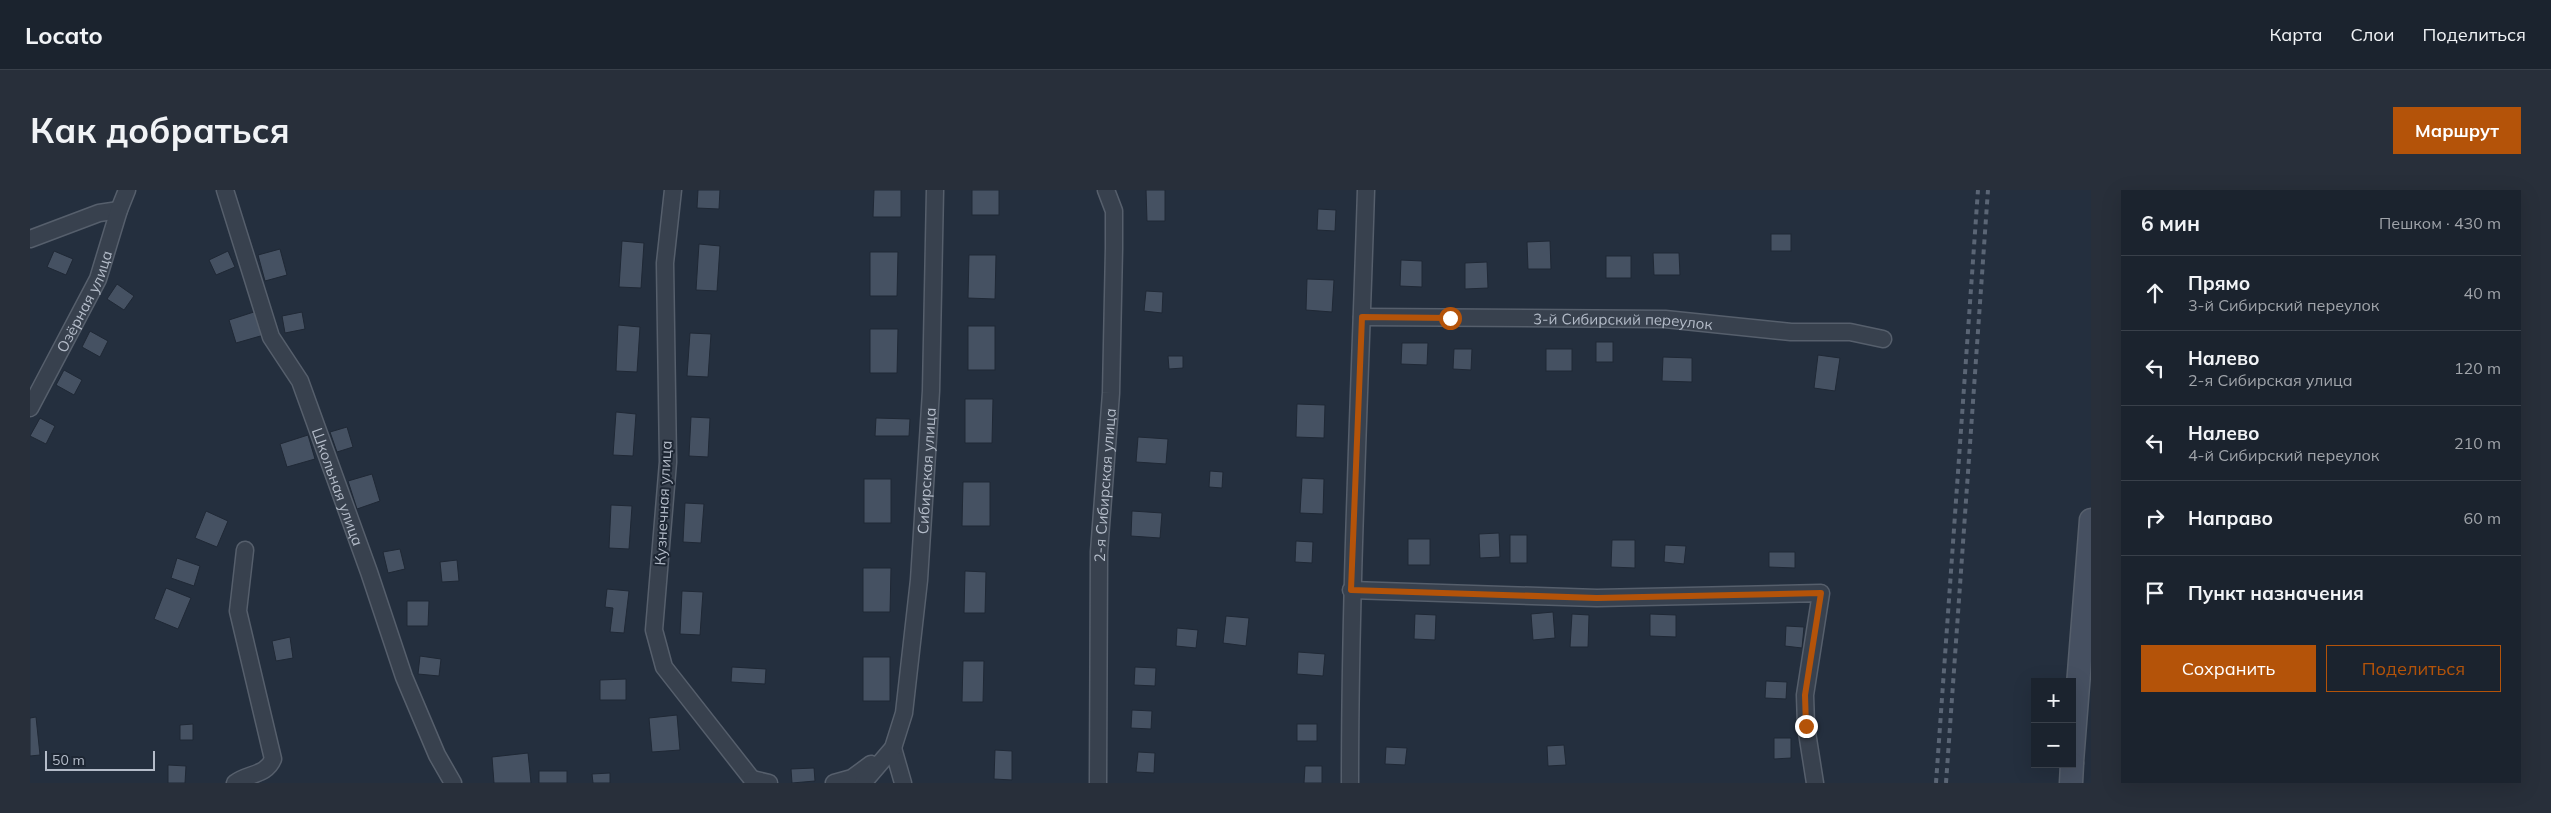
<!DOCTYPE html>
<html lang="ru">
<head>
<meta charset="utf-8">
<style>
  :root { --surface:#1b232e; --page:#282f3a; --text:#f1f3f6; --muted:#a0a4aa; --line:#39404a; --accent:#b45309 }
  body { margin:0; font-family:Mulish,sans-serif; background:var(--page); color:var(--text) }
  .controls { position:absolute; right:15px; bottom:15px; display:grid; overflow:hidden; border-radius:0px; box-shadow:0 5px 20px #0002 }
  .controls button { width:45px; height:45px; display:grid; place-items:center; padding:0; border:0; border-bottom:1px solid var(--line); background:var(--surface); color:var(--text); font:25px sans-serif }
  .scale { position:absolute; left:15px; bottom:12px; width:110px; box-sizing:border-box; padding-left:5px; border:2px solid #b4bcc9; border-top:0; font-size:14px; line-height:18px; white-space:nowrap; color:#b4bcc9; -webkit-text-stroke:4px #1d2633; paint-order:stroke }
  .stop { position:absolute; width:15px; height:15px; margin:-11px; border:4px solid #b45309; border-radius:50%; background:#fff }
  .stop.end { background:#b45309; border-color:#fff; box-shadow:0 1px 5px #0008 }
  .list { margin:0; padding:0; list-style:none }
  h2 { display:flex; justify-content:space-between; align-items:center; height:65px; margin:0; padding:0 20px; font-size:21px }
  h2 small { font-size:16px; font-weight:400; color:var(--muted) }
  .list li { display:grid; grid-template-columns:32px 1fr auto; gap:15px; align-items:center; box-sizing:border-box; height:75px; padding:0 20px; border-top:1px solid var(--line) }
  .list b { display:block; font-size:19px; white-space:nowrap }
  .list p { margin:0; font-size:16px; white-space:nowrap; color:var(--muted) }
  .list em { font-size:16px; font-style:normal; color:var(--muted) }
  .actions { display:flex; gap:10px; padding:15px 20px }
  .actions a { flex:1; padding:11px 0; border:1px solid var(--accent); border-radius:0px; text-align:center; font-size:18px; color:var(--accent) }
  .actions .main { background:var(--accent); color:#fff }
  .icon { flex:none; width:28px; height:28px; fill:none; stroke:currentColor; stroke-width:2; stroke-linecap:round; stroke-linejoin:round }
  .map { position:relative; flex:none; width:2061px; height:593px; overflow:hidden; border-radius:0px }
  header { display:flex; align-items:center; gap:30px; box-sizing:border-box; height:70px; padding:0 25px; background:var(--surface); border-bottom:1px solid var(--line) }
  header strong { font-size:24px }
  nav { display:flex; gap:28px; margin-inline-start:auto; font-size:18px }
  .intro { display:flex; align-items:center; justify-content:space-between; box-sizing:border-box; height:120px; padding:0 30px }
  h1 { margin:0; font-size:35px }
  .button { padding:12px 22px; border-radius:0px; background:var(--accent); color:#fff; font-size:18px; font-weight:700 }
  main { display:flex; gap:30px; padding:0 30px }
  aside { flex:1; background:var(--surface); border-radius:0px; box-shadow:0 5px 20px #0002 }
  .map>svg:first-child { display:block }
</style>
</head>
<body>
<header>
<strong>Locato</strong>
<nav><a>Карта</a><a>Слои</a><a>Поделиться</a></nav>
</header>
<div class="intro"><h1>Как добраться</h1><a class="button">Маршрут</a></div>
<main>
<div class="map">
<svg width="2061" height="593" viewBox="0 0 2061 593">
  <rect width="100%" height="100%" fill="#242f3e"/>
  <g fill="#455162" stroke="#1f2835">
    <polygon points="668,0 690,0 689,19 667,18"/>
    <polygon points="844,0 871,0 871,27 843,27"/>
    <rect x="942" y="0" width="27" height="25"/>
    <polygon points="1116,0 1135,0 1135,31 1117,31"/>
    <polygon points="1288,19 1306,20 1305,41 1287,40"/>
    <rect x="1741" y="44" width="20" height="17"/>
    <polygon points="592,51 614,53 611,98 589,97"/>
    <polygon points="1520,51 1521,79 1498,79 1497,52"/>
    <polygon points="669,54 690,56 687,101 666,100"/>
    <polygon points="250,59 257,85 235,91 228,65"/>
    <polygon points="24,61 43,69 36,85 17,77"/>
    <polygon points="198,61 205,77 186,85 179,70"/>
    <polygon points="840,62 868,62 867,106 840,106"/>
    <polygon points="1623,63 1649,63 1650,85 1624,85"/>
    <polygon points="939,65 966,65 965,109 938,108"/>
    <rect x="1576" y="66" width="25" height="22"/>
    <polygon points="1371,70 1392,71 1392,97 1370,96"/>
    <polygon points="1457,72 1458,98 1435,99 1435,73"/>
    <polygon points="1277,89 1304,90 1302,122 1276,120"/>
    <polygon points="87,94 104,106 94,120 77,109"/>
    <polygon points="1116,101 1133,102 1132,123 1114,121"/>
    <polygon points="227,121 234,145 206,153 199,130"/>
    <polygon points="272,122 275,139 255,143 252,126"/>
    <polygon points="588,135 610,137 607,182 586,181"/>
    <rect x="938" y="136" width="27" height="44"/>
    <polygon points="840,139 868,139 867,183 840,183"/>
    <polygon points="60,141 78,151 70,167 52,157"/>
    <polygon points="660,143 681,144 678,187 657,186"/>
    <rect x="1566" y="152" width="17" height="20"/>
    <polygon points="1372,153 1398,153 1397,175 1371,174"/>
    <polygon points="1424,159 1442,159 1441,180 1423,179"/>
    <rect x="1516" y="159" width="26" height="22"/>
    <polygon points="1788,165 1810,168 1805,201 1784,198"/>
    <polygon points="1138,166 1153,166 1153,178 1139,179"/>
    <polygon points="1633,167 1662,168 1662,192 1632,191"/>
    <polygon points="34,180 52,190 44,205 26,195"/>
    <polygon points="935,209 963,209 962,253 935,253"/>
    <polygon points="1267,214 1295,215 1294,248 1266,247"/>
    <polygon points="586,222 606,224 603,266 583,265"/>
    <polygon points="661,227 680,228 678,267 659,266"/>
    <polygon points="10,228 25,236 16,254 0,246"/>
    <polygon points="846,228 880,229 879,246 845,246"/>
    <polygon points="317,237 323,257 307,262 300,242"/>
    <polygon points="278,245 285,269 257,277 250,254"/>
    <polygon points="1108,247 1138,249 1136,274 1106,272"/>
    <polygon points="1180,281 1193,282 1192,298 1179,297"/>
    <polygon points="342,284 350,311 327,319 318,291"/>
    <polygon points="1272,288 1294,289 1293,324 1270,323"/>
    <rect x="834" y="289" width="27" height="44"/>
    <polygon points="933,292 960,292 960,336 932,336"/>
    <polygon points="655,313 674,314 671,353 653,352"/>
    <polygon points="581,315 602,316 599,359 579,358"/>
    <polygon points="176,321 198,331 187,357 165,348"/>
    <polygon points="1102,321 1132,323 1130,348 1101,346"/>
    <polygon points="1469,343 1470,367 1450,368 1449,344"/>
    <rect x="1480" y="345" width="17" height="28"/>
    <rect x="1378" y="349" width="22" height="26"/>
    <polygon points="1582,350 1605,350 1605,378 1581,377"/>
    <polygon points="1266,351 1283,352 1282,373 1265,372"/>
    <polygon points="1635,355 1656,356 1654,374 1634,372"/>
    <polygon points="370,359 375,379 358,383 353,362"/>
    <polygon points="1739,362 1765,362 1765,378 1739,377"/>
    <polygon points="147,368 170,376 164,396 141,388"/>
    <polygon points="427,370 429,391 412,392 410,372"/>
    <polygon points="833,378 861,378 860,422 833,422"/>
    <polygon points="935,381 956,382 955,423 934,423"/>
    <polygon points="136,398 161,408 148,439 124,429"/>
    <polygon points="577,399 599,401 594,443 580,442 583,418 575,417"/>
    <polygon points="652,401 673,402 670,445 650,444"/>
    <polygon points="377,411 399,411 398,436 377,436"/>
    <polygon points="1523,422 1525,448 1503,450 1501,424"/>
    <polygon points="1385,424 1406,425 1405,450 1384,449"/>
    <polygon points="1542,424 1559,425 1558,457 1540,457"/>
    <polygon points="1620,424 1646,425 1646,447 1620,446"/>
    <polygon points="1196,426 1219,428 1216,456 1193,453"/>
    <polygon points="1756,436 1774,437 1772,458 1755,456"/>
    <polygon points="1147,438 1168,440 1166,458 1146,456"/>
    <polygon points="260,447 263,468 246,471 242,451"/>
    <polygon points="1268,462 1295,464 1293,486 1267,484"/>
    <polygon points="390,466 411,469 409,486 388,484"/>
    <rect x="833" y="467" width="27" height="44"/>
    <polygon points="933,471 954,471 953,512 932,512"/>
    <polygon points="702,477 736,479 735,494 701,492"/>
    <polygon points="1105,477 1126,478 1125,496 1104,495"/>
    <polygon points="596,489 596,510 570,510 570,490"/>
    <polygon points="1736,491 1757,492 1756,509 1735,508"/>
    <polygon points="1102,520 1122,521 1121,539 1101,538"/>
    <polygon points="647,525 650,560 622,562 619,528"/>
    <polygon points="6,527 10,565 0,566 0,528"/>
    <polygon points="163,534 163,550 150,550 150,535"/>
    <rect x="1267" y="534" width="20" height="17"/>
    <polygon points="1744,548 1761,548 1761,568 1744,569"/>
    <polygon points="1534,555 1536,575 1518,576 1517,556"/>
    <polygon points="1356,557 1377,558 1375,575 1355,574"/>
    <polygon points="965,560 982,561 982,590 964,589"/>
    <polygon points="1108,562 1125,563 1124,583 1106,582"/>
    <polygon points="498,563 501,593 464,593 462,567"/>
    <polygon points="138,575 156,576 155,593 138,593"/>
    <polygon points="1275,576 1292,576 1292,593 1274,593"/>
    <polygon points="784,578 785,591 762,593 761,579"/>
    <rect x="509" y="581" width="28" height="12"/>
    <polygon points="580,583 580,593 563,593 562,584"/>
  </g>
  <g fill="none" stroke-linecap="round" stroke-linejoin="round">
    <defs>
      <g id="street">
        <path id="s1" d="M195,0L241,147L270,191L339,382L374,487L407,565L423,593"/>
        <polyline points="643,0 635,73 638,272 624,440 634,477 725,593"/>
        <polyline points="0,49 69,23 89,20"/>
        <path id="s2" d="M1332,127L1635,129L1761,142H1820L1853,149"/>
        <path id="s3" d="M0,218L68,89L89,20L97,0"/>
        <polyline points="1321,400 1567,408 1791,403 1775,505 1776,536 1785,593"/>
        <polyline points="863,558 873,593"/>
        <polyline points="722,589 739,593"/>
        <path d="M205,593C218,583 236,586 243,569L208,421L215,360"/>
        <polyline points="804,593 822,588 841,574"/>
        <path id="s4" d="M833,593L863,558L874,523L889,390L901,201L905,0"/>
        <path id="s5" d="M1068,593L1069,362L1081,203L1084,58V21L1076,0"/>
        <path d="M1320,593C1320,395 1330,198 1336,0"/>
      </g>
      <g id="secondary">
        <polyline points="2042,572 2061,330"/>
        <polyline points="2041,593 2042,574"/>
      </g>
    </defs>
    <use href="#street" stroke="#565f6c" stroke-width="19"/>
    <use href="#secondary" stroke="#565f6c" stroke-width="25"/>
    <use href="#street" stroke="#38414e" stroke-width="16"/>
    <use href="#secondary" stroke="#465061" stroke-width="22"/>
    <g stroke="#5a6575" stroke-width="4" stroke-dasharray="5 5" stroke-linecap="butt">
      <polyline points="1906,593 1948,0"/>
      <polyline points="1916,593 1958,0"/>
    </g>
  </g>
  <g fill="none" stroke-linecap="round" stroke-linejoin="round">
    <polyline stroke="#b45309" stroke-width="6" points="1420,128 1332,127 1321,400 1567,408 1791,403 1775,505 1776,536"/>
  </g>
  <g text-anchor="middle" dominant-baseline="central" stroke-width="4" stroke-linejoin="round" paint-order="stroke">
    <g font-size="15" fill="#b4bcc9" stroke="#1d2633">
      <text stroke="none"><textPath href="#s3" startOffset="120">Озёрная улица</textPath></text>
      <text stroke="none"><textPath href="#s2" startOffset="261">3-й Сибирский переулок</textPath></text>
      <text stroke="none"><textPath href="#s4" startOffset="326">Сибирская улица</textPath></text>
      <text stroke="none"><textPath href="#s1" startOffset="319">Школьная улица</textPath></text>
      <text stroke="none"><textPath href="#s5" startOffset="298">2-я Сибирская улица</textPath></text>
      <text transform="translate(633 313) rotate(-87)">Кузнечная улица</text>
    </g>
  </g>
</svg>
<div class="controls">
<button>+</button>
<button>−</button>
</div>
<div class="scale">50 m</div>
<div class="stop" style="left:1420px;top:128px"></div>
<div class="stop end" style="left:1776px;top:536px"></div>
</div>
<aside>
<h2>6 мин<small>Пешком · 430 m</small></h2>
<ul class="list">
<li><svg class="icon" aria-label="ahead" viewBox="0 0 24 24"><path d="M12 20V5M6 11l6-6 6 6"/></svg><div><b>Прямо</b><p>3-й Сибирский переулок</p></div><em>40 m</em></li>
<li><svg class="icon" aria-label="left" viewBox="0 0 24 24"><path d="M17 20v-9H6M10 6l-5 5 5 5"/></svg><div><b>Налево</b><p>2-я Сибирская улица</p></div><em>120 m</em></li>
<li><svg class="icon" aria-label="left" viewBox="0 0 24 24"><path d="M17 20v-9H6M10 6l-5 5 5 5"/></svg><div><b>Налево</b><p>4-й Сибирский переулок</p></div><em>210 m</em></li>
<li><svg class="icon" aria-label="right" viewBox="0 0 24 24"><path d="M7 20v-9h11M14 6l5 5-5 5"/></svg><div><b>Направо</b></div><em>60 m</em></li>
<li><svg class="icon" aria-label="arrive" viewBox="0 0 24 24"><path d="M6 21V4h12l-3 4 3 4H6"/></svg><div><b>Пункт назначения</b></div></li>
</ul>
<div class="actions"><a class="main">Сохранить</a><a>Поделиться</a></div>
</aside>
</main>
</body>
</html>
